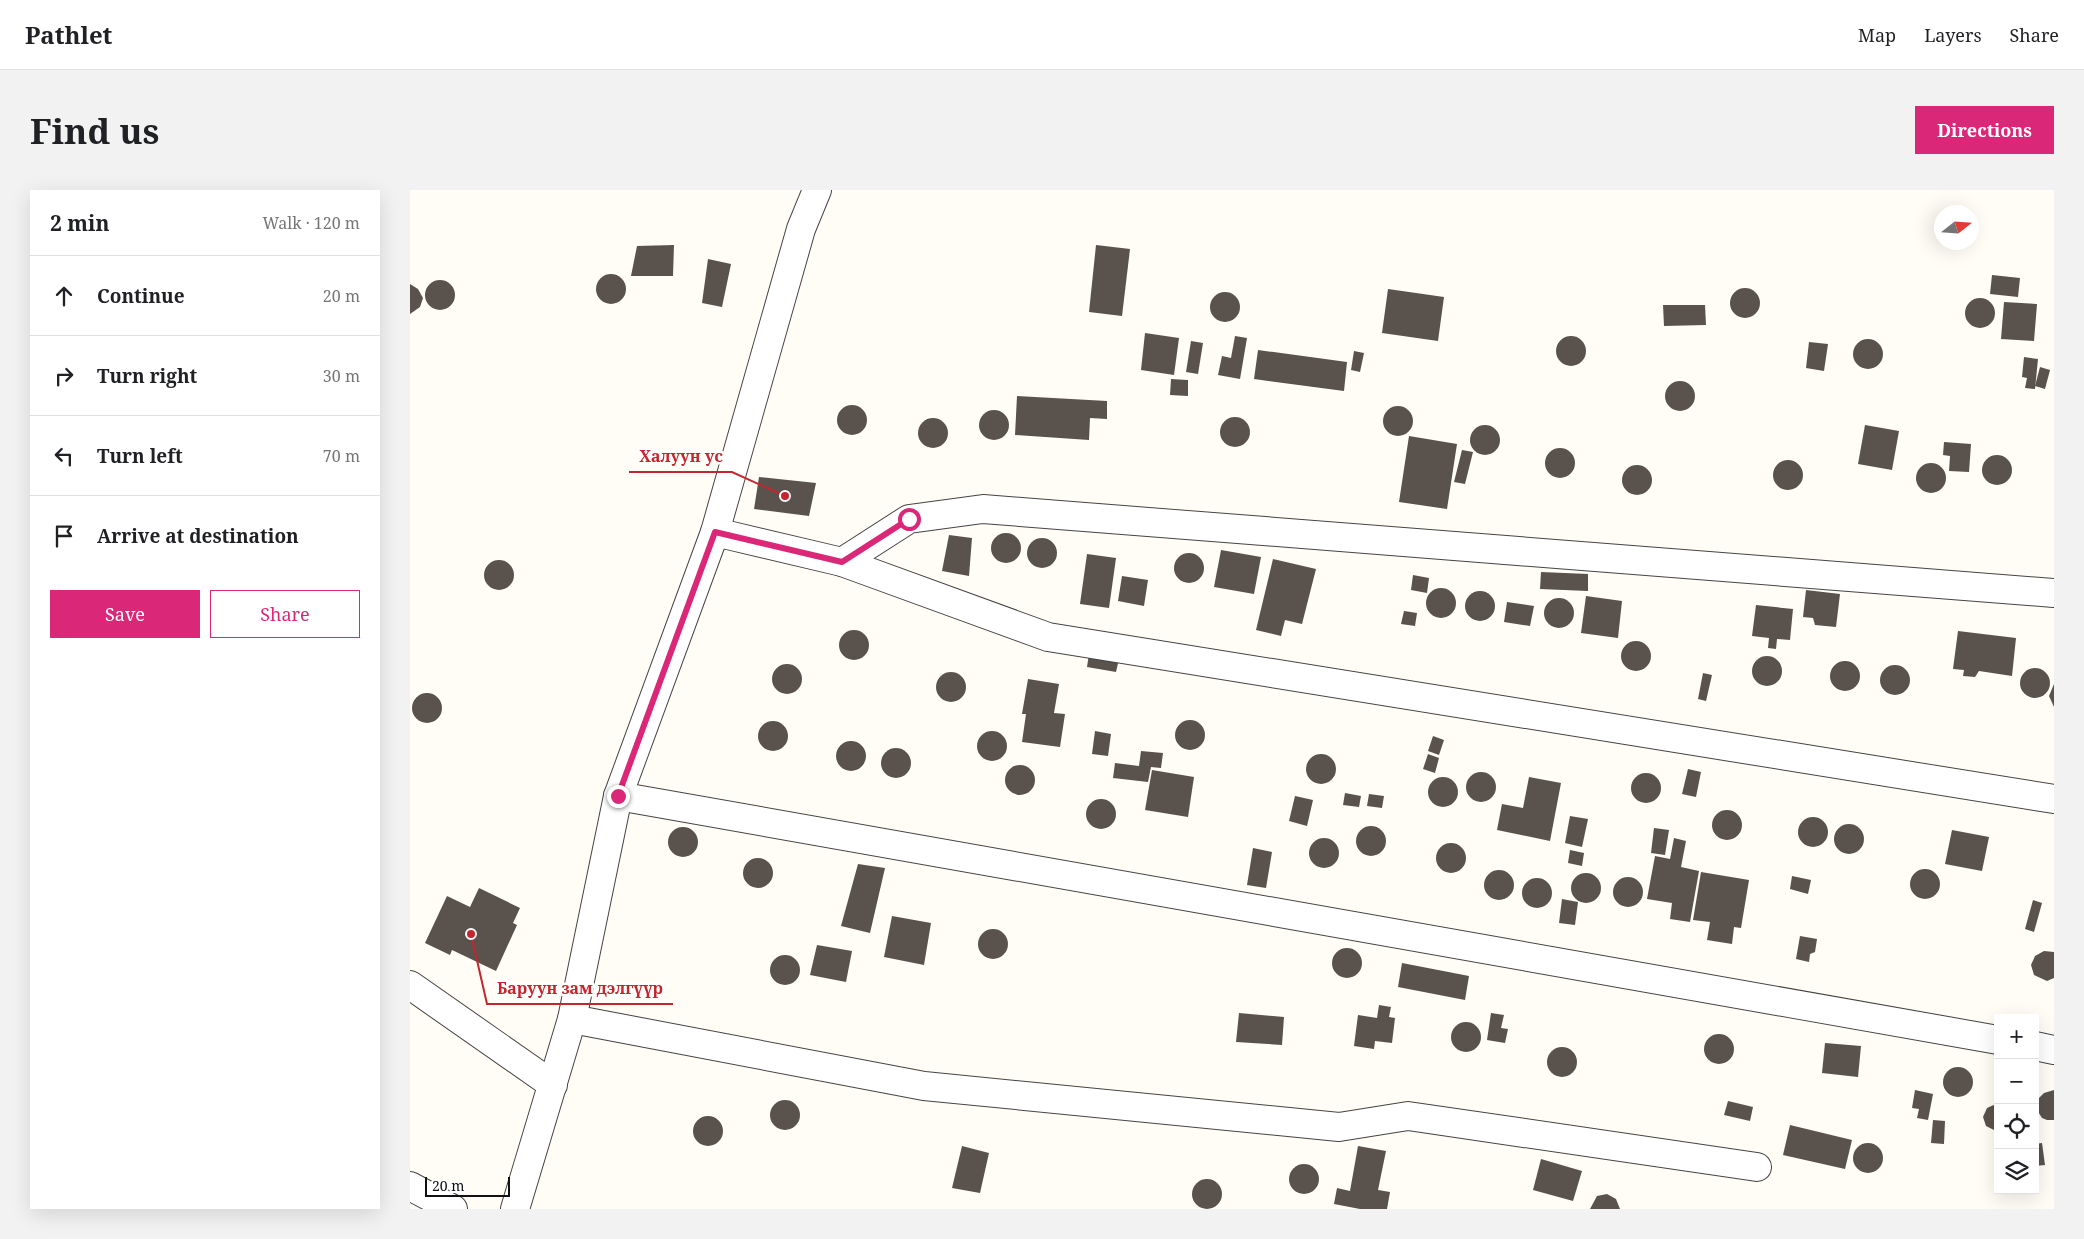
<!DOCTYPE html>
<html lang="en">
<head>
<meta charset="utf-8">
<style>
  :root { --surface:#fff; --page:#f2f2f2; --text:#202124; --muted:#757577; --line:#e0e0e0; --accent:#db2777 }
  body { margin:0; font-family:"Noto Serif",serif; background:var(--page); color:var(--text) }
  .controls { position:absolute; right:15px; bottom:15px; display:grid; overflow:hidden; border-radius:0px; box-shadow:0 5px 20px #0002 }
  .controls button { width:45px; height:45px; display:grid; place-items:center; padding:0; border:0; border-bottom:1px solid var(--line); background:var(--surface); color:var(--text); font:25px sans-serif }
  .compass { position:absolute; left:1524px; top:15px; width:45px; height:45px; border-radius:50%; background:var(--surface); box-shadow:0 5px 20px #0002; rotate:73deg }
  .scale { position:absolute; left:15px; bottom:12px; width:85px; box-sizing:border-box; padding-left:5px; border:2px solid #111; border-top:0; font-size:14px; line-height:18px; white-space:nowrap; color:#111; -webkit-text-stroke:4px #fff; paint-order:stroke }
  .stop { position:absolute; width:15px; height:15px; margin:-11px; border:4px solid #db2777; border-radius:50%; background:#fff }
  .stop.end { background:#db2777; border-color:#fff; box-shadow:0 1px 5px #0008 }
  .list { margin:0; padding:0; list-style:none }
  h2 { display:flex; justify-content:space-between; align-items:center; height:65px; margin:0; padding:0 20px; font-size:21px }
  h2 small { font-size:16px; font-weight:400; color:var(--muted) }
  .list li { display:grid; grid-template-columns:32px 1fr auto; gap:15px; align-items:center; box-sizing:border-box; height:80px; padding:0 20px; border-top:1px solid var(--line) }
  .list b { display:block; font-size:19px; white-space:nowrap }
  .list em { font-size:16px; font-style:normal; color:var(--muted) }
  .actions { display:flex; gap:10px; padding:15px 20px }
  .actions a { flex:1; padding:11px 0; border:1px solid var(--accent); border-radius:0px; text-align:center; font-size:18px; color:var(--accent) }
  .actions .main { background:var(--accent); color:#fff }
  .icon { flex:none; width:28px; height:28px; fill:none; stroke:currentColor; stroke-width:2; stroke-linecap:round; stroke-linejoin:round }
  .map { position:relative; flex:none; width:1644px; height:1019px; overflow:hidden; border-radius:0px }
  header { display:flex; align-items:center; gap:30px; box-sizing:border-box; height:70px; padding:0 25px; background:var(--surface); border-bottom:1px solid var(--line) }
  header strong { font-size:24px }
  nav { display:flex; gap:28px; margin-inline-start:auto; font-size:18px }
  .intro { display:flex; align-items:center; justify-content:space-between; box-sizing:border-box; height:120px; padding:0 30px }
  h1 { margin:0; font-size:35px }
  .button { padding:12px 22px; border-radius:0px; background:var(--accent); color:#fff; font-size:18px; font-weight:700 }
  main { display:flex; gap:30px; padding:0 30px }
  aside { flex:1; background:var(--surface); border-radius:0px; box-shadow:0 5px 20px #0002 }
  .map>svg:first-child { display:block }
</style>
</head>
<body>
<header>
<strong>Pathlet</strong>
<nav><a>Map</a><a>Layers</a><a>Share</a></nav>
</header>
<div class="intro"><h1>Find us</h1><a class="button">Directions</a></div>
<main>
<aside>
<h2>2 min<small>Walk · 120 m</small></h2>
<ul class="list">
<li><svg class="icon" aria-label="ahead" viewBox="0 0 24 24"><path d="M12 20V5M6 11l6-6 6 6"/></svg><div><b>Continue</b></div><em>20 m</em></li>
<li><svg class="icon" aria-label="right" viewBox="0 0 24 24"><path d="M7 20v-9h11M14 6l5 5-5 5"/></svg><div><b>Turn right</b></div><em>30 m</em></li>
<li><svg class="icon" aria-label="left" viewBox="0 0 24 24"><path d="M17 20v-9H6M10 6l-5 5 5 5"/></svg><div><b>Turn left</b></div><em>70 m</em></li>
<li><svg class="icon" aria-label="arrive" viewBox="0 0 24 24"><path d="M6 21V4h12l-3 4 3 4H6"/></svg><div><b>Arrive at destination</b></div></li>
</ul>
<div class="actions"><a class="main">Save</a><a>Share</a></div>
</aside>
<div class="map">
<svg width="1644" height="1019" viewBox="0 0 1644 1019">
  <rect width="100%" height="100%" fill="#fffdf5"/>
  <g fill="#5a524d">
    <polygon points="264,55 263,86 221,86 227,56"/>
    <polygon points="686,55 720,59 712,126 679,122"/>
    <polygon points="298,69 321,74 312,117 292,113"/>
    <circle cx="201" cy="99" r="15"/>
    <polygon points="1582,85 1610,88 1608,107 1580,104"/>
    <circle cx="30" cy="105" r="15"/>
    <polygon points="0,94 8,99 13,108 10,117 0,124"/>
    <circle cx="1335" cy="113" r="15"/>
    <polygon points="978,99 1034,107 1028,151 972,143"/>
    <circle cx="815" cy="117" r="15"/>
    <circle cx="1570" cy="123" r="15"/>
    <polygon points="1594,112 1627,114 1624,151 1591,149"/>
    <polygon points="1253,115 1295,115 1296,135 1254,136"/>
    <polygon points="735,143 769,148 764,185 731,180"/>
    <polygon points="825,146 837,148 830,189 808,185 812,166 821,168"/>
    <circle cx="1161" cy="161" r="15"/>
    <circle cx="1458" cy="164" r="15"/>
    <polygon points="781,151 793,153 788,184 776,182"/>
    <polygon points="1399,152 1418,154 1414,181 1396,178"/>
    <polygon points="848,160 937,172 934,201 844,189"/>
    <polygon points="944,161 954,163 950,182 941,180"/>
    <polygon points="1614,167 1628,169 1625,199 1615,198 1617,188 1612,187"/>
    <polygon points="1630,177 1640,180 1635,199 1625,196"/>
    <polygon points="761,189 778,190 778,206 760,205"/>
    <circle cx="1270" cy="206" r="15"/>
    <polygon points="607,206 697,211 697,229 680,228 679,250 605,245"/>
    <circle cx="442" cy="230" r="15"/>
    <circle cx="988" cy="231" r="15"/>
    <circle cx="584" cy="235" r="15"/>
    <circle cx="825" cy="242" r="15"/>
    <circle cx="523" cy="243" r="15"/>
    <polygon points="1455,235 1489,241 1482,280 1448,274"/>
    <circle cx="1075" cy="250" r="15"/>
    <polygon points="999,246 1047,254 1037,319 989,312"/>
    <polygon points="1534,252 1561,254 1559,282 1539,281 1540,266 1533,265"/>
    <circle cx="1150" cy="273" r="15"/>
    <polygon points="1052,260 1063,262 1055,294 1044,292"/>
    <circle cx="1587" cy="280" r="15"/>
    <circle cx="1378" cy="285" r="15"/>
    <circle cx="1521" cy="288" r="15"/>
    <circle cx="1227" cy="290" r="15"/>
    <polygon points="349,287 406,293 399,326 344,319"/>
    <circle cx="596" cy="358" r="15"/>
    <polygon points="539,345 562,348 559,386 532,381"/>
    <circle cx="632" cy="363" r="15"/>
    <polygon points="811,360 851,367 844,404 804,397"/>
    <circle cx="779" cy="378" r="15"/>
    <polygon points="677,364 706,368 699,418 670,414"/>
    <polygon points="863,369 906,379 892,434 875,430 871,446 846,440"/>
    <circle cx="89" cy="385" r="15"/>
    <polygon points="1131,382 1178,384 1178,401 1130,399"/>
    <polygon points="1003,385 1019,388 1017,403 1001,400"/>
    <polygon points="712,386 738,390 734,416 708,411"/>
    <circle cx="1031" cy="413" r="15"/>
    <polygon points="1396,400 1430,404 1426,437 1405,435 1403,428 1393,427"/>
    <circle cx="1070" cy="416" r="15"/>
    <polygon points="1176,406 1212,411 1208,448 1171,443"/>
    <circle cx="1149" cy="423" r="15"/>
    <polygon points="1097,412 1124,416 1120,436 1094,432"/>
    <polygon points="1346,415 1383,419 1380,450 1367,449 1366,459 1358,458 1359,448 1342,446"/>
    <polygon points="994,421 1007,423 1005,436 991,434"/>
    <circle cx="444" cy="455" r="15"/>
    <polygon points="1548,441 1606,448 1602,486 1569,481 1565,487 1553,486 1554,480 1543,479"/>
    <circle cx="1226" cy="466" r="15"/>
    <polygon points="679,464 709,469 706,482 677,477"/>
    <circle cx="1357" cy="481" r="15"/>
    <circle cx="1435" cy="486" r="15"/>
    <circle cx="377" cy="489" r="15"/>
    <circle cx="1485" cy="490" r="15"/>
    <circle cx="1625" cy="493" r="15"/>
    <circle cx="541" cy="497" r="15"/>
    <polygon points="1293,483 1302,485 1296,511 1288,509"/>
    <polygon points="618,489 649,494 644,523 655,524 650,557 612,552 616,524 612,524"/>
    <polygon points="1644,494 1644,517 1639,506"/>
    <circle cx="17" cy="518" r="15"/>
    <circle cx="780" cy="545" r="15"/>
    <circle cx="363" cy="546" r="15"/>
    <polygon points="685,541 701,544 698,566 682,564"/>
    <circle cx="582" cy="556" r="15"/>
    <polygon points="1023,546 1034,550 1029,565 1018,561"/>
    <circle cx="441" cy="566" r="15"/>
    <circle cx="486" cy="573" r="15"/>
    <polygon points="731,561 753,563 751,578 741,577 738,592 703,588 705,573 729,576"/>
    <polygon points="1018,564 1029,568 1025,583 1013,579"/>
    <circle cx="911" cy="579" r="15"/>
    <circle cx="610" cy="590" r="15"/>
    <polygon points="1278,579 1291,582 1286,607 1272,604"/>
    <polygon points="742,580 784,587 778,627 735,620"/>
    <circle cx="1071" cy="597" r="15"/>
    <circle cx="1236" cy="598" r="15"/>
    <polygon points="1119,587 1151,593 1140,651 1087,640 1092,614 1113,618"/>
    <circle cx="1033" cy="602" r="15"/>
    <polygon points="935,603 951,606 949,617 933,615"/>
    <polygon points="959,604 974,606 972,618 957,616"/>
    <polygon points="885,606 903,610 897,636 879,631"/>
    <circle cx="691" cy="624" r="15"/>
    <circle cx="1317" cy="635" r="15"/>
    <polygon points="1160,626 1178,629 1172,657 1155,653"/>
    <circle cx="1403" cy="642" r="15"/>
    <circle cx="1439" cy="649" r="15"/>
    <circle cx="961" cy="651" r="15"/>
    <circle cx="273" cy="652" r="15"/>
    <polygon points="1244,638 1259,640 1255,665 1241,663"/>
    <polygon points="1542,640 1579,647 1572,681 1535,674"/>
    <polygon points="1264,648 1276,651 1271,677 1289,681 1280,732 1260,729 1262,713 1237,709 1245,666 1260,669"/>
    <circle cx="914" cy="663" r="15"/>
    <circle cx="1041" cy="668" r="15"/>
    <polygon points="843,658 862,662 856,698 837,695"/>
    <polygon points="1160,660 1174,663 1172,676 1158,673"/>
    <circle cx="348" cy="683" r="15"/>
    <polygon points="448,674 475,678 460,743 431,736"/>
    <circle cx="1515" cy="694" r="15"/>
    <circle cx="1089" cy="695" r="15"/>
    <polygon points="1291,682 1339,690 1331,738 1324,737 1322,754 1297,750 1300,732 1283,730"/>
    <circle cx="1176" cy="698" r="15"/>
    <polygon points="1382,686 1401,690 1398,704 1380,699"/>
    <circle cx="1218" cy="702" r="15"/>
    <circle cx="1127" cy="703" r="15"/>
    <polygon points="69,698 110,718 103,733 107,735 86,781 42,760 40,765 15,753 37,706 60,717"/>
    <polygon points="1152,709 1168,712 1165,735 1149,733"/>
    <polygon points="1623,710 1632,713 1624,742 1615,739"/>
    <polygon points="482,726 521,733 514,775 474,767"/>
    <circle cx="583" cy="754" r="15"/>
    <polygon points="1390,746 1407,749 1405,762 1400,764 1399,772 1386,769"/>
    <polygon points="407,755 442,761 436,792 400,785"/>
    <circle cx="937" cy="773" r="15"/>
    <polygon points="1634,761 1644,762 1644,788 1637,791 1624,785 1621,775 1625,766"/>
    <circle cx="375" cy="780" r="15"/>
    <polygon points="992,773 1059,786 1055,810 988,797"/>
    <polygon points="969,815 981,817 979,827 985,828 982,853 965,851 964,859 944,856 948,825 967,828"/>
    <polygon points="829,823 874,827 872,855 826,852"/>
    <polygon points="1081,823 1094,825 1091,838 1098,839 1095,853 1077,850"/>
    <circle cx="1056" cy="847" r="15"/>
    <circle cx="1309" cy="859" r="15"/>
    <polygon points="1415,853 1451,856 1448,887 1412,883"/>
    <circle cx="1152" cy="872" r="15"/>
    <circle cx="1548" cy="892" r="15"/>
    <polygon points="1505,900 1523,904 1518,930 1507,928 1509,919 1502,918"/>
    <polygon points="1644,900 1644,930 1637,930 1632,928 1627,920 1627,910 1634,903"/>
    <circle cx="375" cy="925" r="15"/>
    <polygon points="1318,911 1343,917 1340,931 1314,925"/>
    <polygon points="1588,913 1588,942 1576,936 1573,927 1577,918"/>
    <circle cx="298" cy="941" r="15"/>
    <polygon points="1523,930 1535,931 1534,954 1521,953"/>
    <polygon points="1380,935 1442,950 1435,979 1373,965"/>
    <polygon points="1632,953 1635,975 1625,976 1625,954"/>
    <circle cx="1458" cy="968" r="15"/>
    <polygon points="552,956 579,963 570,1003 542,998"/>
    <polygon points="948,956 976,961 968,1000 980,1002 977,1019 950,1019 924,1014 927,998 940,1001"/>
    <polygon points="1131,969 1172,981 1163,1011 1123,1000"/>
    <circle cx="894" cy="989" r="15"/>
    <circle cx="797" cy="1004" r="15"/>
    <polygon points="1197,1004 1206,1009 1210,1019 1180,1019 1187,1006"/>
  </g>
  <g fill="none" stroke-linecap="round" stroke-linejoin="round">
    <defs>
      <g id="minor">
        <polyline points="305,342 432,372 638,447 1644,609"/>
        <polyline points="432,372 499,329 573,319 1644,403"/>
        <polyline points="208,606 1588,850"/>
        <polyline points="0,795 143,895"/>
        <polyline points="162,829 514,896 929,937 998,926 1347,977"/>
        <polyline points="1625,856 1644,860"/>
        <polyline points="0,996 43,1019"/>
        <polyline points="105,1019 162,829 208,606 305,342 391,39 407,0"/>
      </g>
    </defs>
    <use href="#minor" stroke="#444" stroke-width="30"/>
    <use href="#minor" stroke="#fff" stroke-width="28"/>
  </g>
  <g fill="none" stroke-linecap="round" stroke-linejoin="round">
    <polyline stroke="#db2777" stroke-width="6" points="208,606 305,342 432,372 499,329"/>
  </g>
  <path fill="none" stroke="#c4262e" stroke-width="2" d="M375 306L322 282H219M61 744L77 814H263"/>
  <g fill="#c4262e" stroke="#fff" stroke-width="2">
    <circle cx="375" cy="306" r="5"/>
    <circle cx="61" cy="744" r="5"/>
  </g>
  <g font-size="16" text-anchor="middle" font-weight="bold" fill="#c4262e" stroke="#fff" stroke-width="5" stroke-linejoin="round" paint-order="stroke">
    <text x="271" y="272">Халуун ус</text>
    <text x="170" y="804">Баруун зам дэлгүүр</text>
  </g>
</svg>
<div class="controls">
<button>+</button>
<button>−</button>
<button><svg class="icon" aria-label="locate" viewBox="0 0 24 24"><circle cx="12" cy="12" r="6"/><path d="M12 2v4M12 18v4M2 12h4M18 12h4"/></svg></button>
<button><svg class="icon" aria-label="layers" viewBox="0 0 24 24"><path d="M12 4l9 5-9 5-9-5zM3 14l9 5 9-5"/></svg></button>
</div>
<svg class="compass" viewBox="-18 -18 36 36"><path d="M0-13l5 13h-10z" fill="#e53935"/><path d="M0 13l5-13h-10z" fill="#757577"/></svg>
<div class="scale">20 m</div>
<div class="stop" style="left:499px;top:329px"></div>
<div class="stop end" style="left:208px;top:606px"></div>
</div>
</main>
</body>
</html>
